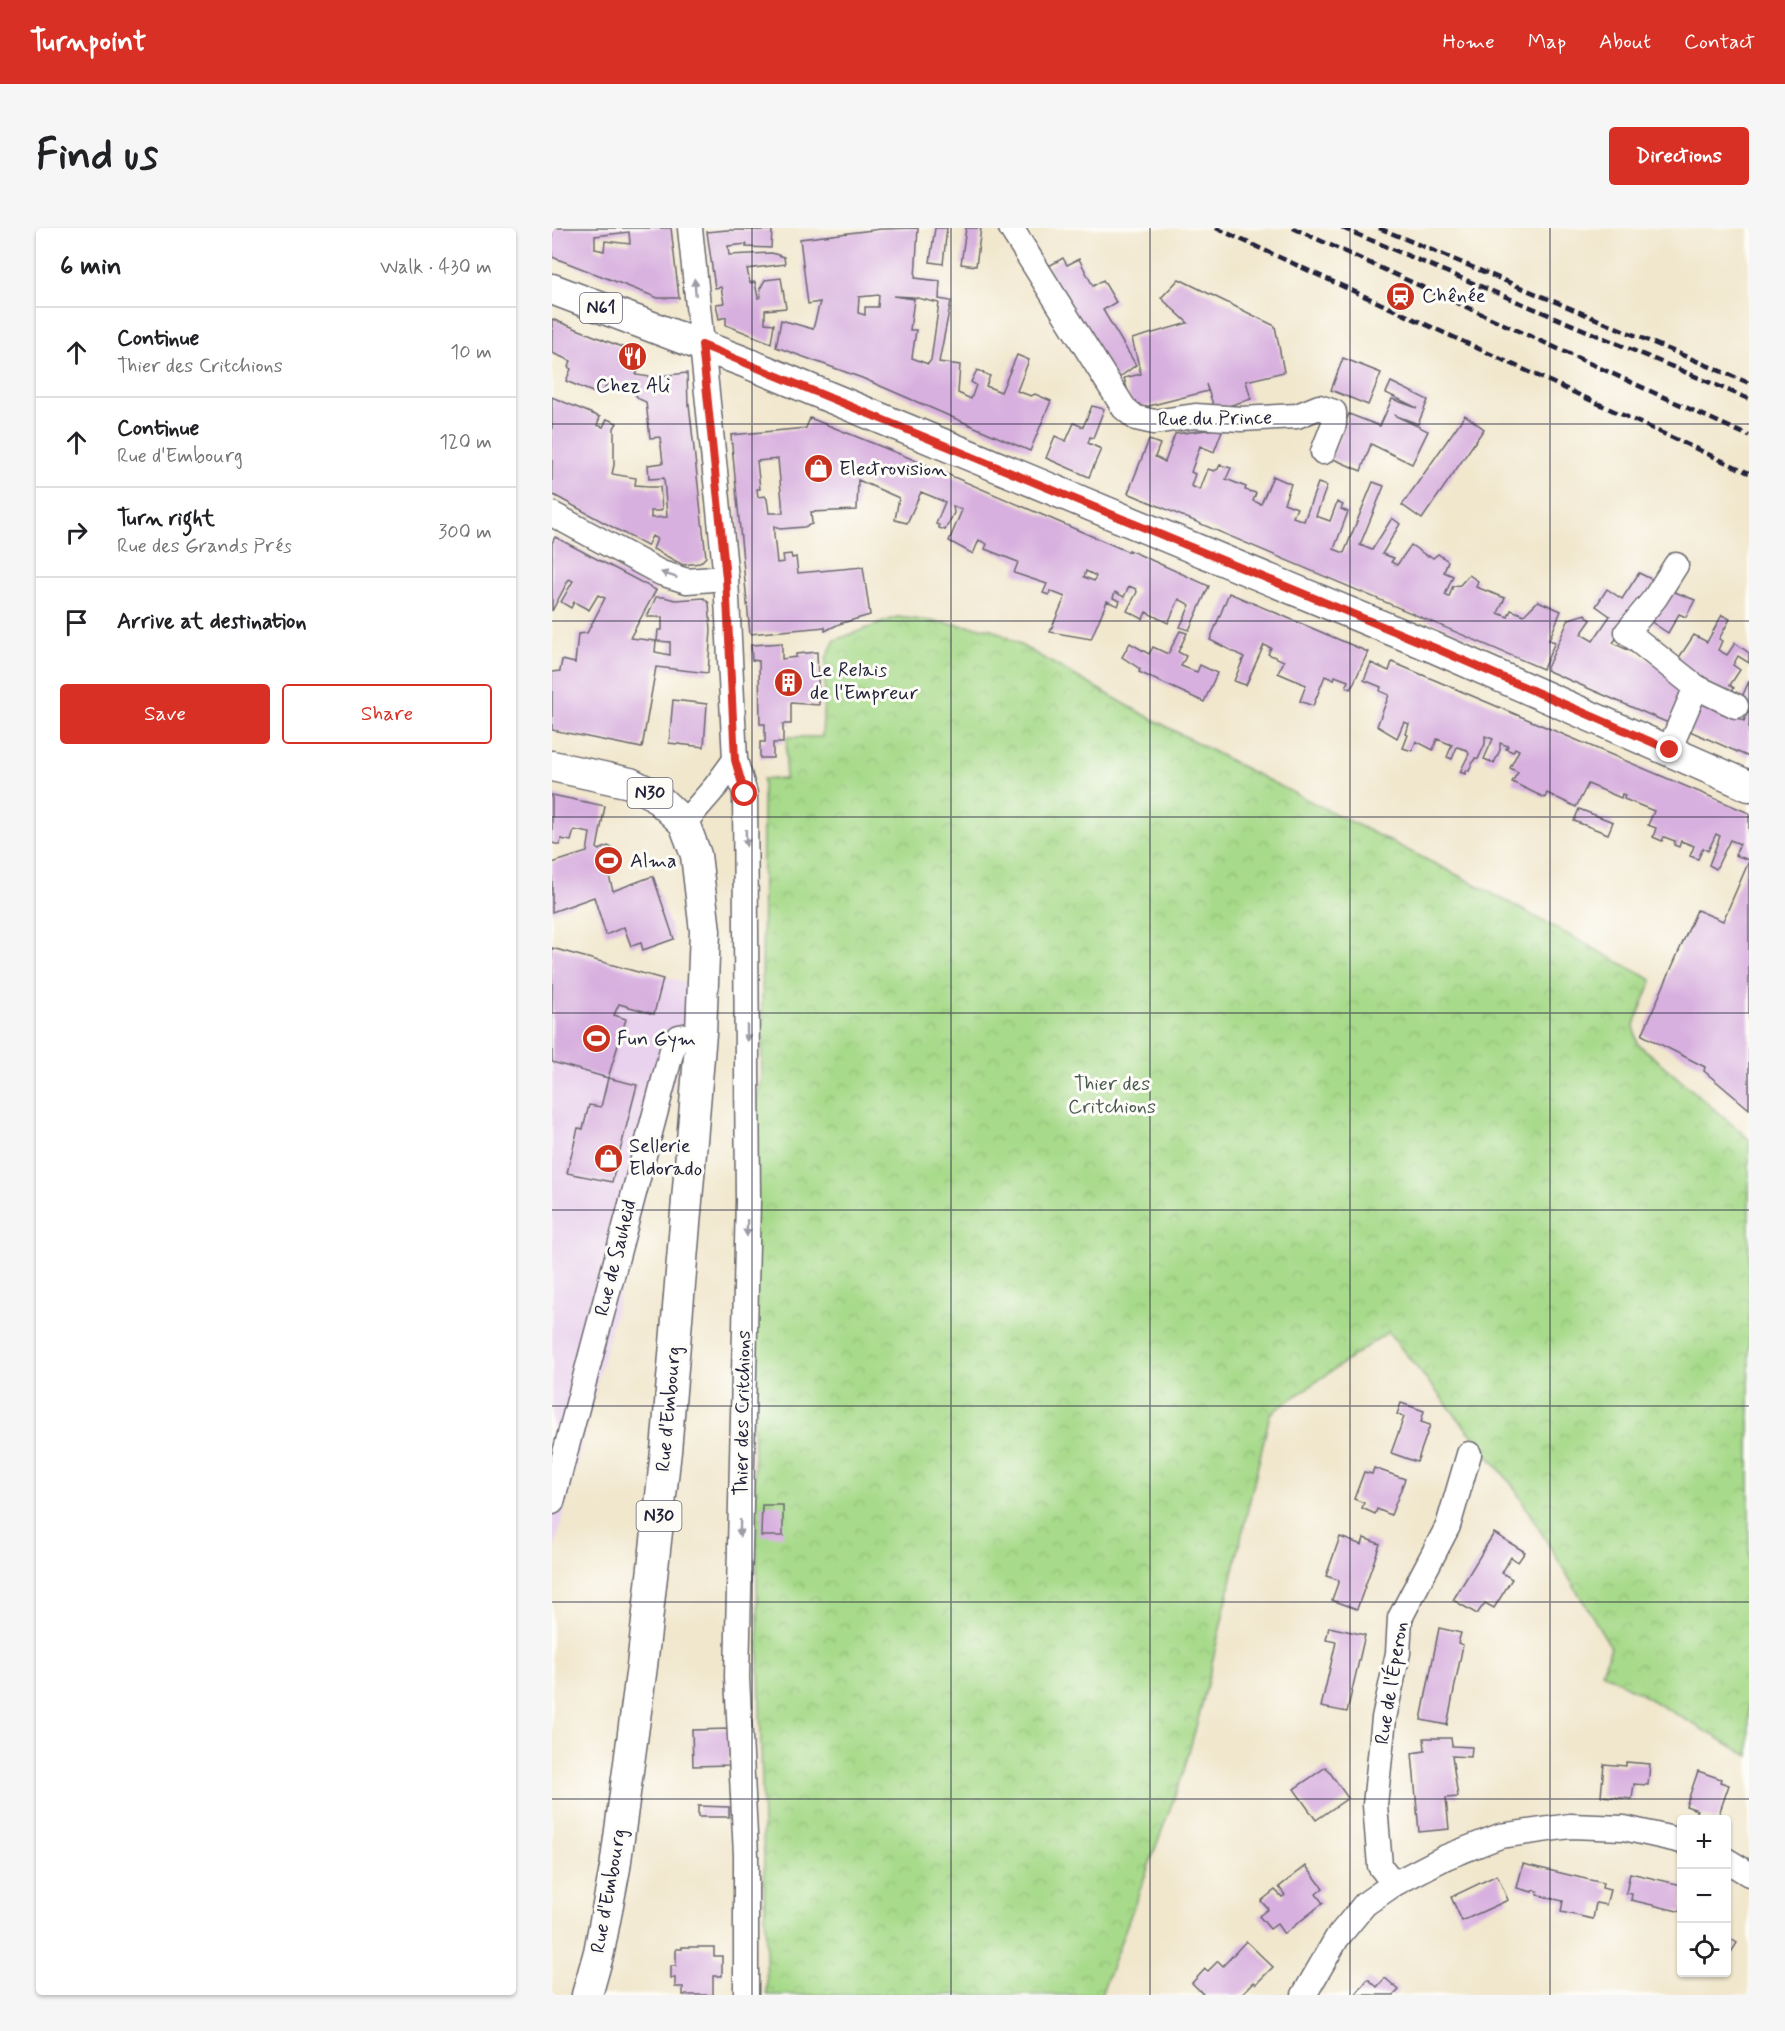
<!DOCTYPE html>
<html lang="en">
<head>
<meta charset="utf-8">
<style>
  :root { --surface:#fff; --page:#f6f6f6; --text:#202124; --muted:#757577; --line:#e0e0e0; --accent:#d93025 }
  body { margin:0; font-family:Mynerve,sans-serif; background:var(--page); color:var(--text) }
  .controls { position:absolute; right:18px; bottom:18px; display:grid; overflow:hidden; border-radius:6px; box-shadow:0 2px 4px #0004 }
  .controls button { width:54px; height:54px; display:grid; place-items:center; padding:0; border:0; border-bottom:2px solid var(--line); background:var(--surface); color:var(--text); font:30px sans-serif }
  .stop { position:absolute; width:18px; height:18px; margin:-14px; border:4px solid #d93025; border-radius:50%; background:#fff }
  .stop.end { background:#d93025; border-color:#fff; box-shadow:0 2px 6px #0008 }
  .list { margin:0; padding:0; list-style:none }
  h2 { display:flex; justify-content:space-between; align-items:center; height:78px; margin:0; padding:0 24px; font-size:26px }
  h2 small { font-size:20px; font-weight:400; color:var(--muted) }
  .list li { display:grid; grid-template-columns:39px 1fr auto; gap:18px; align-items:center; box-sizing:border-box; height:90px; padding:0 24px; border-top:2px solid var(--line) }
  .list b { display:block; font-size:22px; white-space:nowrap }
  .list p { margin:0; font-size:20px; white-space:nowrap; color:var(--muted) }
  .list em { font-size:20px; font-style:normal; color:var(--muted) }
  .actions { display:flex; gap:12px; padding:18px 24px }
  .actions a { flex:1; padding:14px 0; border:2px solid var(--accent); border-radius:6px; text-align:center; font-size:21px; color:var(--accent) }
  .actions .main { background:var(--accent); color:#fff }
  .icon { flex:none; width:33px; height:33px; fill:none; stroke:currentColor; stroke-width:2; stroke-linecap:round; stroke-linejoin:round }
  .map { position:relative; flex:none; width:1197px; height:1767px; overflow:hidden; border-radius:6px }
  header { display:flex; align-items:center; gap:36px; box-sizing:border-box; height:84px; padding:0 30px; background:var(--accent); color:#fff }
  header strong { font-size:28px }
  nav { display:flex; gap:33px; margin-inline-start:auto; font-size:21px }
  .intro { display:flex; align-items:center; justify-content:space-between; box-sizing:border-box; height:144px; padding:0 36px }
  h1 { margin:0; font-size:42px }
  .button { padding:15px 27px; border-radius:6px; background:var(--accent); color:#fff; font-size:21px; font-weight:700 }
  main { display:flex; gap:36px; padding:0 36px }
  aside { flex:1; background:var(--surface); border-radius:6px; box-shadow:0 2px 4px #0004 }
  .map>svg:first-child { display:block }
</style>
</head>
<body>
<header>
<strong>Turnpoint</strong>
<nav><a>Home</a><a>Map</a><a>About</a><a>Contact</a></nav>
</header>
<div class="intro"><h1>Find us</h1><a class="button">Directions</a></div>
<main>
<aside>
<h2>6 min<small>Walk · 430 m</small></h2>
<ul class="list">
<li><svg class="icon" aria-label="ahead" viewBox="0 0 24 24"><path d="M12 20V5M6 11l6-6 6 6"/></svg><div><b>Continue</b><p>Thier des Critchions</p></div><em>10 m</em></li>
<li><svg class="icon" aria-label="ahead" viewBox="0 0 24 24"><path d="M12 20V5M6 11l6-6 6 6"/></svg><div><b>Continue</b><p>Rue d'Embourg</p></div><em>120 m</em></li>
<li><svg class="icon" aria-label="right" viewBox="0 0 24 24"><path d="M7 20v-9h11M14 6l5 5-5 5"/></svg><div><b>Turn right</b><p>Rue des Grands Prés</p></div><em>300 m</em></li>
<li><svg class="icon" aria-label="arrive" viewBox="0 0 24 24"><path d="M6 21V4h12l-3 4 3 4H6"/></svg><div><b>Arrive at destination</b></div></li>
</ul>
<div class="actions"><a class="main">Save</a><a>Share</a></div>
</aside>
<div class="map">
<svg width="1197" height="1767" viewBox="0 0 1197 1767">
  <defs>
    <pattern id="park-crowns" width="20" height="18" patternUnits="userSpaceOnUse" patternTransform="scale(1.5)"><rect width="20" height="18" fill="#a7da8a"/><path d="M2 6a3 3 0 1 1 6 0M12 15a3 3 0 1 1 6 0" fill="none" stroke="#8fbb78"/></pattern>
  </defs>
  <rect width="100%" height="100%" fill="#fdfcf7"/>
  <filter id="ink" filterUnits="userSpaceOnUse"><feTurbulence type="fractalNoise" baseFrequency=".0167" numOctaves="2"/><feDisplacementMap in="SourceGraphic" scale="12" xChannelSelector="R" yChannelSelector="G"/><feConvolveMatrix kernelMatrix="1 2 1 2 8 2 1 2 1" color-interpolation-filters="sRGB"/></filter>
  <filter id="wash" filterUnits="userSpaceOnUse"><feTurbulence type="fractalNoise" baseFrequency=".008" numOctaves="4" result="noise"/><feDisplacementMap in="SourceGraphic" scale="24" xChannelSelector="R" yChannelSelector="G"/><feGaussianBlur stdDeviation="1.35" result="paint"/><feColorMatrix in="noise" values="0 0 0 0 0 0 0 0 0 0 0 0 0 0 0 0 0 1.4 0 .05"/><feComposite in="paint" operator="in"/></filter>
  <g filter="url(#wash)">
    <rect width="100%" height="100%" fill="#f1e7cd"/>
    <polygon fill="#e9d2ed" points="0,718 146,758 0,1332"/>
    <polygon fill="url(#park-crowns)" stroke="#647e62" stroke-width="1.5" points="345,389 440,401 589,485 696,542 915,652 1100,752 1082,797 1085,815 1197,911 1197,1528 1050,1444 1059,1419 961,1258 836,1104 718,1186 653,1465 632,1543 549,1767 215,1767 196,972 183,962 210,850 211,551 233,551 235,509 270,509 274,430 283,412"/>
    <g id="blocks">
      <g fill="#d8b0df" fill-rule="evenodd">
        <path d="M0,0H119L127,70H106L0,29ZM77,4L78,16L53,13L52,23L43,21V8Z"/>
        <path d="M366,0L363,50L388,53L387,71L399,73L387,134L408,137L406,165L419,171L424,157L419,154L425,142L438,148L434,158L449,164L465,127L477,132L465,163L479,168L483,166L499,173L478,223L310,150L224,119L229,92L261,101L268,74L256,76L248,11L329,1ZM327,67L326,79H313V87L306,85L307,69ZM341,68L361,69L387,75L379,132L376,136L360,130L364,102H358L362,71Z"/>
        <polygon points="383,0 395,0 391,36 378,34"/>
        <polygon points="414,0 429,0 424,38 409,36"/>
        <polygon points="175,2 220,2 219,20 194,19 195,16 176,18 177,27 220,25 232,29 233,36 195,41 198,55 203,54 206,70 209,69 208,61 213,52 229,50 234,80 213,82 213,95 222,96 219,115 174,97 174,89 167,91 164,76 172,75 169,59 163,60 155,4"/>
        <polygon points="511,30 515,37 527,31 541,58 551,52 564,74 551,82 584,137 561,154 495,39"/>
        <polygon points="627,51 723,98 732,144 694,153 699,171 663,182 654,156 656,163 581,182 572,150 589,146 580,111 636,95 609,70"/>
        <polygon points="0,91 92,128 84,147 98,149 135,145 136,177 137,176 154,329 148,335 131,337 101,321 105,311 100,308 95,318 0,266 0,169 48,189 45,197 51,199 55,191 65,195 62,200 62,237 60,246 84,250 83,257 95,258 95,259 108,259 110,281 108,283 99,283 99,290 115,289 112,250 97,251 96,237 111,235 108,209 98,210 94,174 87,171 82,165 55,155 50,168 14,153 19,141 16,139 19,133 0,125"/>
        <polygon points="791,130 829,145 816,177 779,162"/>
        <polygon points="839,154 876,172 866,196 842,187 876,203 860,236 819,216 809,243 779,230 797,186 828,198 840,171 865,180 834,165"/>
        <polygon points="540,178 552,181 541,210 538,209 536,215 549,221 537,249 494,230 503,208 514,213 522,195 531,199"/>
        <polygon points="913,187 932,201 870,291 850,277"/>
        <path d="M258,190L355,229L577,324V322L657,358L637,402L628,399L638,377L627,371L616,395L594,384L591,391L575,383L585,364L584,361L577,358L572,369L563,364L561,370L568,373L566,378L555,373L539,411L498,404L513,369L498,363L497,367L491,365L495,356L462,345L466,334L433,321L435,316L427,312L421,326L397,313L410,282L401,278L402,285L393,302L387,300V297L384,296L393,274L369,264L355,295L343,292L347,270L306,252L305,282L259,284L260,296L252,299L228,301L222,298V307L225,335L232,334L231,327L239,326L240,330L244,329L246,345L311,339L318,387L287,396L273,403V399L198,406L179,207L254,200ZM226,231L231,285H217L215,271L213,268L206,269L205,261H208L205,233ZM534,343L544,348L542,353L532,349Z"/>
        <polygon points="671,200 662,224 648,218 639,244 643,246 639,258 648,262 656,241 662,243 666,241 668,237 679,240 674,251 694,259 693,262 704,265 701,273 709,276 721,248 739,256 732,275 745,280 741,289 752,293 766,255 775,258 764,288 778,293 785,274 791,277 789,281 796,284 782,321 792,325 821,254 832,258 808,317 820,322 840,290 848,296 830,326 842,330 839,334 845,337 859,317 875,328 878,328 881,330 886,326 896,333 892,344 901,348 893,367 897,369 901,358 908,357 917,347 926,353 924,359 953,370 946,385 956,389 959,382 972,387 986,373 1009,383 997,412 1003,414 991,441 576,265 597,212 608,216 603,229 613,234 623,206"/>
        <polygon points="3,309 104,362 78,410 104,413 103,424 118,427 118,414 105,413 106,402 110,402 110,389 95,389 104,369 112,369 123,372 152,370 157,375 159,402 156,445 104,439 90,520 0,502 0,444 8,443 10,432 23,435 26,406 35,405 53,370 46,367 37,382 22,374 19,380 9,374 21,353 17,351 0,383 0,315"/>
        <polygon points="1087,345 1107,355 1094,366 1061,415 1103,435 1133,467 1121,497 994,442 1017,391 1033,386 1039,392 1029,406 1041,413 1058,388 1044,378 1055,361 1070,371"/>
        <polygon points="1115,361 1143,372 1134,389 1127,386 1116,405 1095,391"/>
        <polygon points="677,365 816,424 799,461 794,459 796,453 783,448 782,452 773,448 761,478 748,473 754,457 726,445 732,433 716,426 719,420 712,417 694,457 682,453 692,429 658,412"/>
        <polygon points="1170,387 1178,391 1167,411 1170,413 1166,422 1175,427 1183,415 1197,425 1197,435 1186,428 1181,437 1188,442 1178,457 1182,460 1176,469 1122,437 1142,407 1155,414"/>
        <polygon points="628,403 635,405 626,424 634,428 629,438 645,444 648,437 665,445 652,474 587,444 588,441 570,429 578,415 597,426 601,419 616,426"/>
        <polygon points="230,415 230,431 244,429 244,426 265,424 267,477 239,475 239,496 231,496 231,515 221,515 221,530 208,530 208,514 213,514 213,496 208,496 207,433 200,432 199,417"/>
        <polygon points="840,434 1197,585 1197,632 1183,627 1188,616 1178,612 1164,641 1157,637 1168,608 1164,606 1156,623 1151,620 1146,631 1138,628 1142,618 1129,613 1127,619 1122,617 1123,613 1112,609 1110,613 1101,609 1104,600 1096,597 1102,583 1072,571 1073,567 1070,566 1069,570 1036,556 1024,579 995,565 993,570 960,554 966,544 958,540 967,522 963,520 961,524 954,521 956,518 948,515 948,522 942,535 932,531 941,511 933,508 933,516 926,531 923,530 917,543 915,542 913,546 908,544 917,526 915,522 905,519 900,531 895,529 900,517 885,511 881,522 864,513 860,523 851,520 856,507 854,506 857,496 852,494 845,510 825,498 837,467 828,463 829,459 812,452 819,435 837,443"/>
        <polygon points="1197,453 1197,529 1133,501 1148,472 1192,493 1196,483 1186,478"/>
        <polygon points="121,472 155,476 152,519 117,515"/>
        <polygon points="0,567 53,578 45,620 47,622 56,618 60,620 68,642 57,648 61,663 101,648 122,711 91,722 89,715 79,718 72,699 54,707 42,669 0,684 0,635 35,624 38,605 22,602 19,613 9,611 8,617 0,615"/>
        <polygon points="1027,581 1061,594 1056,606 1022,593"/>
        <polygon points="1197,633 1197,881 1152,843 1153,839 1090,807 1145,682 1171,693"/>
        <polygon points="0,720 111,751 102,786 67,776 62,787 74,791 56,850 0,834"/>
        <polygon points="56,850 85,857 60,954 15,945 26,900 31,901 37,877 49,879"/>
        <polygon points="849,1175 872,1183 869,1194 878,1197 865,1234 839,1225 852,1189 845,1186"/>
        <polygon points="822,1240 853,1251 839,1287 825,1281 823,1286 810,1280 812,1275 802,1271 812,1244 820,1246"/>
        <polygon points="210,1277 231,1277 231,1308 209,1308"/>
        <polygon points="942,1305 973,1324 966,1334 959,1329 950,1345 960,1351 942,1380 933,1375 925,1386 901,1372"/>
        <polygon points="788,1309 810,1317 812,1310 828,1316 805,1381 780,1372 787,1352 774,1348"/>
        <polygon points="777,1399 813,1407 795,1484 769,1479 784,1414 774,1412"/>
        <polygon points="887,1400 909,1405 906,1415 911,1417 895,1497 869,1492"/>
        <polygon points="177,1501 177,1537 141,1538 140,1502"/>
        <polygon points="872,1510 899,1510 900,1518 920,1519 919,1529 900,1528 906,1569 894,1570 897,1601 867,1604 860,1525 873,1523"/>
        <polygon points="1074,1534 1098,1536 1096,1557 1082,1556 1080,1571 1049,1568 1052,1536 1074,1538"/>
        <polygon points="774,1539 796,1570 764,1592 742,1561"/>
        <polygon points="1146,1543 1169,1551 1168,1554 1177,1557 1165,1592 1143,1585 1145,1582 1134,1578"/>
        <polygon points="146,1578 177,1579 177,1589 146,1589"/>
        <polygon points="971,1636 1051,1655 1050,1660 1058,1662 1054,1677 1044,1675 1041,1691 1009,1684 1011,1673 985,1667 986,1663 981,1662 980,1664 965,1660"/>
        <polygon points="754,1638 771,1660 764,1666 771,1675 732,1706 725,1696 718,1701 707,1688 716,1681 709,1673 723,1662 730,1669 733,1667 727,1659"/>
        <polygon points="1078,1645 1130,1657 1130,1684 1079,1672 1080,1666 1074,1665"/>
        <polygon points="945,1647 956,1672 910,1693 899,1669"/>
        <polygon points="1176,1709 1185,1715 1174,1732 1174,1711"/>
        <polygon points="694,1713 721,1739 704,1756 702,1754 689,1767 652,1767 640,1755 653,1741 656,1743 666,1733 671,1738"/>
        <polygon points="130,1719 162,1719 162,1728 170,1728 170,1748 161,1748 161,1767 131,1767 131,1759 123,1759 123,1750 119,1750 119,1738 124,1738 124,1721 130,1721"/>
        <polygon points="833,1750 847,1762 842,1767 803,1767 816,1751 825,1759"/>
      </g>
    </g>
  </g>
  <g filter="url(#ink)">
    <use href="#blocks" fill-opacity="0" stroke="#6a676e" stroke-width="1.5"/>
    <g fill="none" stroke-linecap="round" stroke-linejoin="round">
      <defs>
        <g id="minor">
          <polyline points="138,0 174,350 183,532 193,566 196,972 185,1449 194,1627 194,1767"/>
          <polyline points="459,0 572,180 584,190 602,194 643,188 689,191 745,188 767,179 782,184 782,196 771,224"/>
          <polyline points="0,286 109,345 135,353 174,350"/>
          <polyline points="1144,459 1184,478"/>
          <polyline points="1117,522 1144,459 1075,404 1103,370 1124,337"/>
          <polyline points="132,595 164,558 183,532"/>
          <polyline points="0,1274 121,818 127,809 149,805"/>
          <polyline points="1174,1632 1197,1646"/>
          <polyline points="842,1656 828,1638 823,1577 832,1490 846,1425 848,1390 896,1298 917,1226"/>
          <polyline points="752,1767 785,1710 813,1676 842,1656 894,1629 948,1608 1018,1598 1072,1600 1130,1613"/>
        </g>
        <g id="major">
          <polyline points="0,61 190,133 883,420 1197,558"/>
          <polyline points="0,538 78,555 102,567 132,595 144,627 153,703 149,805 114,1223 90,1438 63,1640 47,1724 35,1767"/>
        </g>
      </defs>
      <use href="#minor" stroke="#6a676e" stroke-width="27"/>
      <use href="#major" stroke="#6a676e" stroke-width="33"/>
      <use href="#minor" stroke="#fff" stroke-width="24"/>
      <use href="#major" stroke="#fff" stroke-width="30"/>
      <g stroke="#22223b" stroke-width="4.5" stroke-dasharray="9 4.5" stroke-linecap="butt">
        <polyline points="664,0 1197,245"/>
        <polyline points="741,0 1197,208"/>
        <polyline points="790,0 1197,171"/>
        <polyline points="827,0 1197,155"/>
      </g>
    </g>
    <defs><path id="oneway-solid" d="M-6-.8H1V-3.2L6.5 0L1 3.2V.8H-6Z" transform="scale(1.5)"/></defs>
    <g fill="#9c9ca7">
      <use href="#oneway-solid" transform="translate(143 59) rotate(-95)"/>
      <use href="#oneway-solid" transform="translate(117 347) rotate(-161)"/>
      <use href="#oneway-solid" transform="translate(194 610) rotate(89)"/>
      <use href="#oneway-solid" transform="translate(195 805) rotate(90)"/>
      <use href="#oneway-solid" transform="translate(195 1000) rotate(91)"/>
      <use href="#oneway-solid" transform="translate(188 1300) rotate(91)"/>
    </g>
  </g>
  <g fill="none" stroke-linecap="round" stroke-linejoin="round" filter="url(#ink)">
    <polyline stroke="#d93025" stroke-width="8" points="193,566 183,532 174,350 150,117 883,420 1118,522"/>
  </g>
  <path fill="none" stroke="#22223b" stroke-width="1.5" stroke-opacity="0.55" d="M200,0V1767M399,0V1767M598,0V1767M798,0V1767M998,0V1767M0,196H1197M0,393H1197M0,589H1197M0,785H1197M0,982H1197M0,1178H1197M0,1374H1197M0,1571H1197"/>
  <defs>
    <symbol id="station-disc" viewBox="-11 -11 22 22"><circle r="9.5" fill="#c8321e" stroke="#fdfcf7"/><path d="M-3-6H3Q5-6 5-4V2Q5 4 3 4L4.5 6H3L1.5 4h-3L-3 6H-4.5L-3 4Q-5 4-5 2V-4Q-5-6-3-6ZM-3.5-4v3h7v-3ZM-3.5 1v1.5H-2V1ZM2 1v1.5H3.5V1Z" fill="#fff"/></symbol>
    <symbol id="restaurant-disc" viewBox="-11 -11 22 22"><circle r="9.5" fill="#c8321e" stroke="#fdfcf7"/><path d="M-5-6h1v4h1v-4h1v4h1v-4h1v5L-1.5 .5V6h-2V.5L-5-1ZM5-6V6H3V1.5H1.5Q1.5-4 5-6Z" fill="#fff"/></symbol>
    <symbol id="shop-disc" viewBox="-11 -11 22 22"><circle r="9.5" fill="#c8321e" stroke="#fdfcf7"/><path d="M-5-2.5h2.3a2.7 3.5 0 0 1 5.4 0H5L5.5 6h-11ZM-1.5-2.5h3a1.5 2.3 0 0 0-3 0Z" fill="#fff"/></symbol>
    <symbol id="building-disc" viewBox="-11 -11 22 22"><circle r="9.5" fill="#c8321e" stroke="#fdfcf7"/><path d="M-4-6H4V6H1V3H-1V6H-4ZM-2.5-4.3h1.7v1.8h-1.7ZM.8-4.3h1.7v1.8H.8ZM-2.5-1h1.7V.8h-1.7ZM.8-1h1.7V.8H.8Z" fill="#fff"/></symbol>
    <symbol id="stadium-disc" viewBox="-11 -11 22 22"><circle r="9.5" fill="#c8321e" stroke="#fdfcf7"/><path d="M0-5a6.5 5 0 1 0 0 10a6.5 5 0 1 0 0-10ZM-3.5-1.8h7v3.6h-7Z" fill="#fff"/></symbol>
  </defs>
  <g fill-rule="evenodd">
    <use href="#station-disc" x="832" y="52" width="33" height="33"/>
    <use href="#restaurant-disc" x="64" y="112" width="33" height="33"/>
    <use href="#shop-disc" x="250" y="224" width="33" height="33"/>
    <use href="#building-disc" x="220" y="438" width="33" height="33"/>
    <use href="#stadium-disc" x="40" y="616" width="33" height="33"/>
    <use href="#stadium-disc" x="28" y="794" width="33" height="33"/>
    <use href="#shop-disc" x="40" y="914" width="33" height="33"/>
  </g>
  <g text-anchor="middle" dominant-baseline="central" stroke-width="6" stroke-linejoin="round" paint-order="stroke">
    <g fill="#fdfcf7" stroke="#646373" stroke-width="1.5">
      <rect x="28" y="65" width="42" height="30" rx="4.5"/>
      <rect x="75.5" y="550" width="45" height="30" rx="4.5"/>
      <rect x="84.5" y="1273" width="45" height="30" rx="4.5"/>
    </g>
    <g font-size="18" font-weight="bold" fill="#22223b">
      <text x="49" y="80">N61</text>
      <text x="98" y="565">N30</text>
      <text x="107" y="1288">N30</text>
    </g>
    <g font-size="20" fill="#22223b" stroke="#fdfcf7" text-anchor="start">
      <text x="870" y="68">Chênée</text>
      <text x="81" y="158" text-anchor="middle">Chez Ali</text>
      <text x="287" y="241">Electrovision</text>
      <text x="258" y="442">Le Relais<tspan x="258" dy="23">de l'Empreur</tspan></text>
      <text x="78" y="633">Alma</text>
      <text x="65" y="811">Fun Gym</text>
      <text x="77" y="918">Sellerie<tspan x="77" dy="23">Eldorado</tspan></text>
    </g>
    <g font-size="20" fill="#22223b" stroke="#fdfcf7">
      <text transform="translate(663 191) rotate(-1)">Rue du Prince</text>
      <text transform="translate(64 1030) rotate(-76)">Rue de Sauheid</text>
      <text transform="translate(117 1181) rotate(-85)">Rue d'Embourg</text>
      <text transform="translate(191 1185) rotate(-89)">Thier des Critchions</text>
      <text transform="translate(840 1455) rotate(-81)">Rue de l'Éperon</text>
      <text transform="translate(57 1663) rotate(-80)">Rue d'Embourg</text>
    </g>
    <g font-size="20" fill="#4a5953" stroke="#fdfcf7">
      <text x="560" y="856">Thier des<tspan x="560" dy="23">Critchions</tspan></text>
    </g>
  </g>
</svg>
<div class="controls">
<button>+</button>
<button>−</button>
<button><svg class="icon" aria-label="locate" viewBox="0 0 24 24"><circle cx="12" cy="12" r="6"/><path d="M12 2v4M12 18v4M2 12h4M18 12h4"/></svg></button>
</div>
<div class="stop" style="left:193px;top:566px"></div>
<div class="stop end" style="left:1118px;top:522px"></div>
</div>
</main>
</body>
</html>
